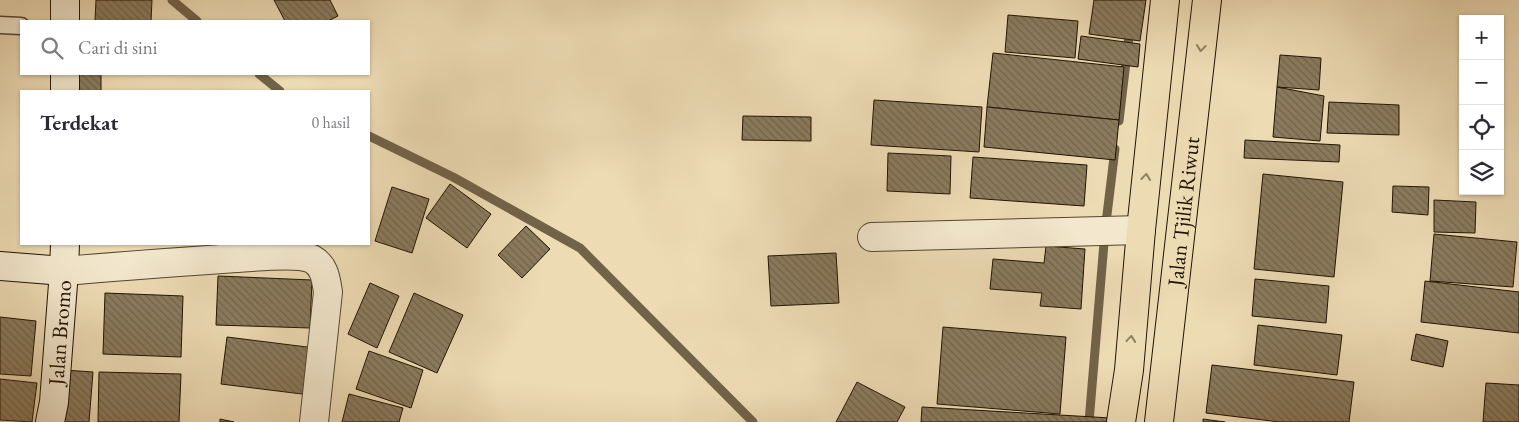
<!DOCTYPE html>
<html lang="id">
<head>
<meta charset="utf-8">
<style>
  :root { --surface:#fff; --page:#f7f7f7; --text:#2b2b33; --muted:#7c7c81; --line:#e1e1e2 }
  body { margin:0; font-family:"EB Garamond",serif; background:var(--page); color:var(--text) }
  .controls { position:absolute; right:15px; top:15px; display:grid; overflow:hidden; border-radius:0px; box-shadow:0 1px 4px #0004 }
  .controls button { width:45px; height:45px; display:grid; place-items:center; padding:0; border:0; border-bottom:1px solid var(--line); background:var(--surface); color:var(--text); font:25px sans-serif }
  .list { margin:0; padding:0; list-style:none }
  h2 { display:flex; justify-content:space-between; align-items:center; height:65px; margin:0; padding:0 20px; font-size:21px }
  h2 small { font-size:16px; font-weight:400; color:var(--muted) }
  .icon { flex:none; width:28px; height:28px; fill:none; stroke:currentColor; stroke-width:2; stroke-linecap:round; stroke-linejoin:round }
  .map { position:relative; flex:none; width:1519px; height:422px; overflow:hidden }
  .search { position:absolute; background:var(--surface); box-shadow:0 1px 4px #0004; left:20px; top:20px; width:350px; height:55px; display:flex; align-items:center; gap:12px; box-sizing:border-box; padding:0 18px; border-radius:0px; color:var(--muted); font-size:19px }
  .panel { position:absolute; background:var(--surface); box-shadow:0 1px 4px #0004; left:20px; top:90px; width:350px; height:155px; border-radius:0px }
  .map>svg:first-child { display:block }
</style>
</head>
<body>
<div class="map">
<svg width="1519" height="422" viewBox="0 0 1519 422">
  <defs>
    <pattern id="building-back-hatch" width="6" height="6" patternUnits="userSpaceOnUse" patternTransform="scale(1.25)"><rect width="6" height="6" fill="#8b7b5e"/><path d="M-1 5l2 2M0 0l6 6M5-1l2 2" fill="none" stroke="#71644b"/></pattern>
  </defs>
  <rect width="100%" height="100%" fill="#eddbb4"/>
  <filter id="stains"><feTurbulence type="fractalNoise" baseFrequency=".004" numOctaves="4"/><feColorMatrix values="0 0 0 0 .2 0 0 0 0 .09 0 0 0 0 .02 0 0 0 .5 -.17"/></filter>
  <radialGradient id="worn" r=".72"><stop offset=".6" stop-color="#630" stop-opacity="0"/><stop offset="1" stop-color="#630" stop-opacity=".3"/></radialGradient>
  <g fill="none" stroke-linecap="round" stroke-linejoin="round">
    <g stroke="#726248" stroke-width="9">
      <polyline points="172,0 197,21"/>
      <polyline points="259,74 280,91"/>
      <polyline points="1119,121 1130,28"/>
      <polyline points="369,136 453,177 580,248 753,422"/>
      <polyline points="1089,422 1105,231 1115,149"/>
    </g>
  </g>
  <g fill="url(#building-back-hatch)" stroke="#211301">
    <polygon points="96,0 152,0 151,21 95,21"/>
    <polygon points="274,0 330,0 338,16 328,21 285,21"/>
    <polygon points="1094,0 1146,0 1140,41 1089,34"/>
    <polygon points="1008,15 1078,21 1075,58 1005,52"/>
    <polygon points="1081,36 1140,44 1138,67 1078,59"/>
    <polygon points="993,53 1124,67 1119,120 987,107"/>
    <polygon points="1280,55 1321,58 1319,90 1277,87"/>
    <polygon points="77,74 101,74 101,91 78,91"/>
    <polygon points="1277,87 1324,96 1320,141 1273,137"/>
    <polygon points="874,100 982,107 979,152 871,145"/>
    <polygon points="1329,102 1399,105 1399,135 1327,133"/>
    <polygon points="987,107 1119,120 1115,160 984,147"/>
    <polygon points="743,116 811,117 811,141 742,140"/>
    <polygon points="1245,140 1340,145 1339,162 1244,158"/>
    <polygon points="888,153 951,156 950,194 887,191"/>
    <polygon points="973,157 1087,165 1084,206 970,198"/>
    <polygon points="1263,174 1343,182 1334,277 1254,269"/>
    <polygon points="450,184 491,214 467,248 426,218"/>
    <polygon points="1393,186 1429,187 1428,215 1392,212"/>
    <polygon points="392,187 429,199 412,253 375,241"/>
    <polygon points="1434,200 1476,202 1475,233 1434,232"/>
    <polygon points="526,226 550,249 522,278 498,255"/>
    <polygon points="1434,234 1517,242 1513,287 1430,281"/>
    <polygon points="1046,246 1085,249 1081,309 1040,306 1042,293 990,289 993,259 1044,263"/>
    <polygon points="836,253 839,303 771,306 768,256"/>
    <polygon points="218,276 312,280 310,328 216,325"/>
    <polygon points="1255,279 1329,286 1326,323 1252,316"/>
    <polygon points="1425,281 1519,292 1519,333 1421,322"/>
    <polygon points="370,283 399,296 377,348 348,334"/>
    <polygon points="105,293 183,296 181,357 103,354"/>
    <polygon points="414,293 463,315 437,373 389,352"/>
    <polygon points="0,317 36,321 31,376 0,374"/>
    <polygon points="1258,325 1342,335 1337,375 1254,365"/>
    <polygon points="943,327 1066,337 1060,414 937,404"/>
    <polygon points="1416,334 1448,341 1443,367 1411,360"/>
    <polygon points="227,337 315,348 310,395 221,384"/>
    <polygon points="369,351 423,370 411,408 356,389"/>
    <polygon points="1212,365 1354,382 1349,422 1280,422 1206,413"/>
    <polygon points="64,370 93,372 89,422 61,422"/>
    <polygon points="99,372 181,374 179,422 98,422"/>
    <polygon points="0,379 37,383 32,422 0,420"/>
    <polygon points="857,382 905,407 897,422 836,422"/>
    <polygon points="1486,383 1519,385 1519,422 1483,422"/>
    <polygon points="349,394 403,408 399,422 342,422"/>
    <polygon points="922,407 1111,418 1111,422 921,422"/>
    <polygon points="220,419 234,422 220,422"/>
    <polygon points="1203,419 1225,422 1203,422"/>
  </g>
  <g fill="none" stroke-linecap="round" stroke-linejoin="round">
    <defs>
      <polyline id="lane" points="0,25 21,26"/>
      <g id="street">
        <polyline points="872,237 1141,230"/>
        <path d="M64,271C122,266 179,262 236,258C254,257 298,252 312,259C325,266 326,280 328,292L314,422"/>
      </g>
      <g id="secondary">
        <polyline points="65,0 65,21"/>
        <polyline points="65,91 65,74"/>
        <polyline points="0,266 64,271"/>
        <path id="s1" d="M50,422L54,402L64,271L65,244"/>
      </g>
      <g id="highway">
        <polyline points="1121,422 1129,370 1141,230 1165,0"/>
        <path id="s2" d="M1159,422L1207,0"/>
      </g>
    </defs>
    <use href="#lane" stroke="#54452e" stroke-width="19"/>
    <use href="#street" stroke="#54452e" stroke-width="30"/>
    <use href="#secondary" stroke="#211301" stroke-width="30"/>
    <use href="#highway" stroke="#211301" stroke-width="30"/>
    <use href="#lane" stroke="#f3e8ce" stroke-width="16"/>
    <use href="#street" stroke="#f3e8ce" stroke-width="28"/>
    <use href="#secondary" stroke="#f3e8ce" stroke-width="28"/>
    <use href="#highway" stroke="#eddbb4" stroke-width="28"/>
  </g>
  <defs><path id="oneway-chevron" d="M-2-3.5L2.5 0L-2 3.5" fill="none" stroke-width="1.6" stroke-linecap="round" stroke-linejoin="round" transform="scale(1.25)"/></defs>
  <g stroke="#918163">
    <use href="#oneway-chevron" transform="translate(1201 48) rotate(96)"/>
    <use href="#oneway-chevron" transform="translate(1146 177) rotate(-84)"/>
    <use href="#oneway-chevron" transform="translate(1131 339) rotate(-85)"/>
  </g>
  <g text-anchor="middle" dominant-baseline="central" stroke-width="4" stroke-linejoin="round" paint-order="stroke">
    <g font-size="22" fill="#211301" stroke="#f3e8ce">
      <text stroke="none"><textPath href="#s2" startOffset="212">Jalan Tjilik Riwut</textPath></text>
      <text stroke="none"><textPath href="#s1" startOffset="90">Jalan Bromo</textPath></text>
    </g>
  </g>
  <rect width="100%" height="100%" filter="url(#stains)"/>
  <rect width="100%" height="100%" fill="url(#worn)"/>
</svg>
<div class="controls">
<button>+</button>
<button>−</button>
<button><svg class="icon" aria-label="locate" viewBox="0 0 24 24"><circle cx="12" cy="12" r="6"/><path d="M12 2v4M12 18v4M2 12h4M18 12h4"/></svg></button>
<button><svg class="icon" aria-label="layers" viewBox="0 0 24 24"><path d="M12 4l9 5-9 5-9-5zM3 14l9 5 9-5"/></svg></button>
</div>
<div class="search"><svg class="icon" aria-label="search" viewBox="0 0 24 24"><circle cx="10" cy="10" r="6"/><path d="M15 15l6 6"/></svg>Cari di sini</div>
<section class="panel">
<h2>Terdekat<small>0 hasil</small></h2>
<ul class="list">
</ul>
</section>
</div>
</body>
</html>
